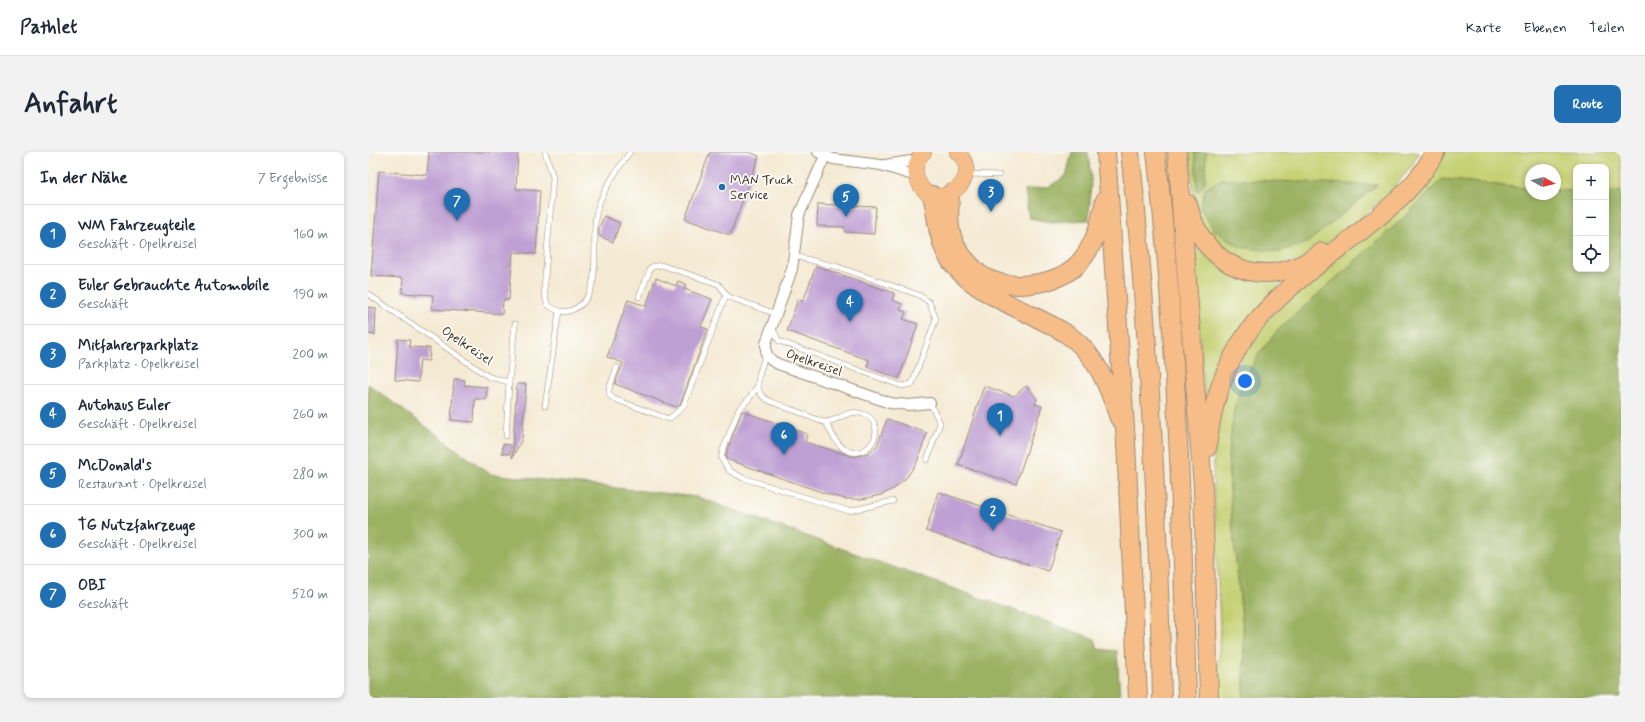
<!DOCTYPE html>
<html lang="de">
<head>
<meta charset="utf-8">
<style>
  :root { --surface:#fff; --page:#f2f2f3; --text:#1f2937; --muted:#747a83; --line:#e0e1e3; --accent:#1f6fb2 }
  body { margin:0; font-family:Mynerve,sans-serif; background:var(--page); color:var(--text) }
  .controls { position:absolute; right:12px; top:12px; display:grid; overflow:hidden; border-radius:8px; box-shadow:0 2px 6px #0003 }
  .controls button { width:36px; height:36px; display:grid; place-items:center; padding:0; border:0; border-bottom:1px solid var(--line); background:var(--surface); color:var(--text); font:20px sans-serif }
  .compass { position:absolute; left:1157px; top:12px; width:36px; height:36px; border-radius:50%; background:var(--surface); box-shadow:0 2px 6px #0003; rotate:98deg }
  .you { position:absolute; left:877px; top:229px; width:14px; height:14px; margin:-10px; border:3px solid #fff; border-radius:50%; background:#1a73e8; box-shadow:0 0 0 6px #1a73e833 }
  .badge { display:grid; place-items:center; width:26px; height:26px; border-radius:50%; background:var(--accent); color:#fff; font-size:13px; font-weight:700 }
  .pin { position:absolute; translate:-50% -33px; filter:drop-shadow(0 1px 2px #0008) }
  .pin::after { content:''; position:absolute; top:21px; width:14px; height:12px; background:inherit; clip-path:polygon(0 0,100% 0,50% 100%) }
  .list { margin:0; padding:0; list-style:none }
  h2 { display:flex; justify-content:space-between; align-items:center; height:52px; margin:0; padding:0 16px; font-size:17px }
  h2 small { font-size:13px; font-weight:400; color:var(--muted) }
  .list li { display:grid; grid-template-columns:26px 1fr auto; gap:12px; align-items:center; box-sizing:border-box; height:60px; padding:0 16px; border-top:1px solid var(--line) }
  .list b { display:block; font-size:15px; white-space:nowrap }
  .list p { margin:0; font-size:13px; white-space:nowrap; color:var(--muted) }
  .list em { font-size:13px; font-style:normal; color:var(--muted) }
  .icon { flex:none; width:22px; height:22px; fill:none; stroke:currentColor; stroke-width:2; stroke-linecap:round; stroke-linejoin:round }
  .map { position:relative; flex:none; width:1253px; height:546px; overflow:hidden; border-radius:8px }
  header { display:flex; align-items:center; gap:24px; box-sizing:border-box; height:56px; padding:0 20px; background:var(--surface); border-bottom:1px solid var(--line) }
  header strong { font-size:19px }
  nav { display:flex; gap:22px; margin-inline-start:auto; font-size:14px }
  .intro { display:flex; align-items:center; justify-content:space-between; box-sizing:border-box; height:96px; padding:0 24px }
  h1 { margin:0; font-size:28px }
  .button { padding:10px 18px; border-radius:8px; background:var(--accent); color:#fff; font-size:14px; font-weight:700 }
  main { display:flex; gap:24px; padding:0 24px }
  aside { flex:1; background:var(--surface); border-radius:8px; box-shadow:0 2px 6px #0003 }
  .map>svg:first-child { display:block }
</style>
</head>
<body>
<header>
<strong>Pathlet</strong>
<nav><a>Karte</a><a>Ebenen</a><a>Teilen</a></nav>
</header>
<div class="intro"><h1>Anfahrt</h1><a class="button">Route</a></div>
<main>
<aside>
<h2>In der Nähe<small>7 Ergebnisse</small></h2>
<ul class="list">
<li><span class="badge">1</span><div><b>WM Fahrzeugteile</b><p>Geschäft · Opelkreisel</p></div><em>160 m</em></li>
<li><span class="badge">2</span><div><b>Euler Gebrauchte Automobile</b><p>Geschäft</p></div><em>190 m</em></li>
<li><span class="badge">3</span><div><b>Mitfahrerparkplatz</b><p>Parkplatz · Opelkreisel</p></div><em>200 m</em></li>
<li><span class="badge">4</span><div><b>Autohaus Euler</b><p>Geschäft · Opelkreisel</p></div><em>260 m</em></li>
<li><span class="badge">5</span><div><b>McDonald's</b><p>Restaurant · Opelkreisel</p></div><em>280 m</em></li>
<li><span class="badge">6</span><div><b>TG Nutzfahrzeuge</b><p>Geschäft · Opelkreisel</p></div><em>300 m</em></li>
<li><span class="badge">7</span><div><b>OBI</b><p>Geschäft</p></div><em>520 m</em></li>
</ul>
</aside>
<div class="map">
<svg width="1253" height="546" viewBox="0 0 1253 546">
  <rect width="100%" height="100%" fill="#fdfcf7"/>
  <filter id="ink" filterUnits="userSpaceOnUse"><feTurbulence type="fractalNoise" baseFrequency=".025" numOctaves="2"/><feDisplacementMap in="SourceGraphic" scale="8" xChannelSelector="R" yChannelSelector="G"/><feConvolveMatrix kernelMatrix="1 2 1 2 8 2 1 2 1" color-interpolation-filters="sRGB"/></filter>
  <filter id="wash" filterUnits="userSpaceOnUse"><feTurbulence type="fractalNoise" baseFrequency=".012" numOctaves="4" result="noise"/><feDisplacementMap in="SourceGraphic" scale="16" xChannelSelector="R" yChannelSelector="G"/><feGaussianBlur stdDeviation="0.9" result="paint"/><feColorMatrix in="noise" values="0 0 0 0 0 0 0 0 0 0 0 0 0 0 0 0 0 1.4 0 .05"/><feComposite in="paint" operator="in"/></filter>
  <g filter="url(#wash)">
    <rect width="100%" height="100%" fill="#f4e9d2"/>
    <g fill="#c4d072" stroke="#807d48">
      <polygon points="822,0 827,0 829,39 837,31 838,0 1051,0 1044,13 1019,44 969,85 930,110 889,114 875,109 858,101 834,74 826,49"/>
      <polygon points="1071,0 1253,0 1253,40 1238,39 1238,15 1208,15 1208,39 1187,38 1187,18 1163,18 1163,37 1074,27 1040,62 910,178 891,202 860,304 864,369 876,486 876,546 849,546 852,473 845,321 850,257 885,182"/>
      <path d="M824,90C859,127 871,125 919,126L895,152L838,266Z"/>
    </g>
    <g fill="#9bb264" stroke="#6b6e41">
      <polygon points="704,0 720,0 723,27 721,68 683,70 661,66 657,38 680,35 698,24"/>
      <polygon points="827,0 838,0 837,31 829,40"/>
      <polygon points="854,27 1009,33 939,91 910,100 872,95 847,79 832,56 837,37"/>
      <polygon points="1074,27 1163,37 1163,42 1187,42 1187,38 1208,39 1208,117 1238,117 1238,39 1253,40 1253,546 876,546 876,486 864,369 860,304 867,253 876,227 891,202 910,178 1040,62"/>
      <polygon points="0,232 122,322 329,345 727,487 730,497 749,499 752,546 0,546"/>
    </g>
    <g id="blocks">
      <g fill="#bfa0d4">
        <polygon points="61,0 150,0 148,37 172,39 168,102 145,100 141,148 135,148 134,162 64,157 65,143 34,141 35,126 3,124 11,19 59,23"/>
        <polygon points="342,0 381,0 391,4 362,83 317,67"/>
        <polygon points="450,52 508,55 506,82 477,80 477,75 449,74"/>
        <polygon points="236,64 252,71 245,90 231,84 231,76"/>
        <polygon points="448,114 526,141 524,148 534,152 532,158 538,160 535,167 550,172 531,227 499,215 501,208 419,179 430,147 435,149"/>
        <polygon points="288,126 308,134 310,129 318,132 316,137 344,147 333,175 340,177 312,253 308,255 247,232 255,211 239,205 260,148 278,154"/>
        <polygon points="0,155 8,156 7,183 0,182"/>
        <polygon points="30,187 42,188 41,195 62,196 61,209 52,208 50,230 27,228"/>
        <polygon points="86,227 97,228 96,233 119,235 118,247 107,247 106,270 83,268"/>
        <polygon points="149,232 158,232 154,287 144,306"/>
        <polygon points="616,234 646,244 658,234 669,247 667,252 674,254 648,332 590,313"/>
        <polygon points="374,259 439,282 437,290 486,305 501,301 509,294 519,267 559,281 549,310 539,325 527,336 513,343 494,347 478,347 462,343 358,307 359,299"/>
        <polygon points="135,292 143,293 142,302 134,301"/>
        <polygon points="570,340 693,380 680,419 558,379"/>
      </g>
    </g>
  </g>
  <g filter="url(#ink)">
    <use href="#blocks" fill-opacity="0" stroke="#988a78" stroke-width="1"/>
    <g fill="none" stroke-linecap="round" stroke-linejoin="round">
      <defs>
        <g id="lane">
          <path d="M177,0L185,25L176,138L179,152C186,158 195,162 204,158C239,144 221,88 229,58C235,37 250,17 262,0"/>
          <polyline points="599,22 631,23"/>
          <polyline points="0,142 121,225 141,230 138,284"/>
          <polyline points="271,145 283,115 293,113 350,132 361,145 408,162"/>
          <polyline points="404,175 411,189 534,234 544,232 568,167 561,150 551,143 470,115 426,104"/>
          <path d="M398,202C382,245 389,245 428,259C437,262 449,269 457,270C470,270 480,256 495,262C515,268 510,296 491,300C474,304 463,282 458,270"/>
          <polyline points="249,215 241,237 241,243 246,247 301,267 315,255 358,143"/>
          <polyline points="141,230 147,172"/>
          <polyline points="389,235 380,248 371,257 355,298 353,306 362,319 375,326 481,359 525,349"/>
          <polyline points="177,254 191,159"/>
          <polyline points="559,308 572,271 562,251"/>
        </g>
        <g id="street">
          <polyline points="450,0 465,7 513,13 548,24"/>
          <polyline points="457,4 431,63 424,117 398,191 398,201 403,208 410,212 522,251 540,253 562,251"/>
          <polyline points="517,13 550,8"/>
        </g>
        <path id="primary" d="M556,0C549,6 546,16 549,26C562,67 621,28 589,0"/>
        <g id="highway">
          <polyline points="738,0 758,291 770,546"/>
          <path d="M762,0C782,181 790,364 794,546"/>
          <path d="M788,0C809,181 814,364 819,546"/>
          <polyline points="809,0 835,335 841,546"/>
          <path d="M582,42C581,61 579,79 589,96C592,102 607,119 613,123C639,140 688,134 710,112C727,94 732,72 737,48"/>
          <path d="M564,43C569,62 569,83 578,101C599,142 661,158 697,181C727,199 741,235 751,266"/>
          <path d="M820,52C834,118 901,142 954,100"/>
          <path d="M839,296C843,255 856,214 880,180C910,139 959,107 998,75C1025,53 1051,32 1067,0"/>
        </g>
      </defs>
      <use href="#lane" stroke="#988a78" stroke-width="6"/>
      <use href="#street" stroke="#988a78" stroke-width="12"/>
      <use href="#primary" stroke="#988a78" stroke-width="16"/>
      <use href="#highway" stroke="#988a78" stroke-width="20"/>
      <use href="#lane" stroke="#fff" stroke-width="5"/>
      <use href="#street" stroke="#fff" stroke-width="10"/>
      <use href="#primary" stroke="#f7bd88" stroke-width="15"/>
      <use href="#highway" stroke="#f7bd88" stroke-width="18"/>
    </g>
  </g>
  <circle fill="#1f6fb2" stroke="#fdfcf7" stroke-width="1.5" cx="354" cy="35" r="4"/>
  <g text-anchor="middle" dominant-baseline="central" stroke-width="3.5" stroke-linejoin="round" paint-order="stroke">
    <g font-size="13" fill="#3b2a1e" stroke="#fdfcf7" text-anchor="start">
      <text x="362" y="28">MAN Truck<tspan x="362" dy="15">Service</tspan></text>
    </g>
    <g font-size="13" fill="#3b2a1e" stroke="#fdfcf7">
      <text transform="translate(99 194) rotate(34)">Opelkreisel</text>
      <text transform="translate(446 211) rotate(19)">Opelkreisel</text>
    </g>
  </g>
</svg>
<div class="controls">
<button>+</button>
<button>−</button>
<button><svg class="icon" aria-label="locate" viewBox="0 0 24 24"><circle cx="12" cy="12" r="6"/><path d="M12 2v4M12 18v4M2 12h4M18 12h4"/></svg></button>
</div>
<svg class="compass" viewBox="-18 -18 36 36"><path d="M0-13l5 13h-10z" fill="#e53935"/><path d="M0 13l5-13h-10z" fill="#747a83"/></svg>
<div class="you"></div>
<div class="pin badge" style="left:632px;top:284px">1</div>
<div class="pin badge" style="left:625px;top:379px">2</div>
<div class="pin badge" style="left:623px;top:60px">3</div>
<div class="pin badge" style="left:482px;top:170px">4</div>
<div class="pin badge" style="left:478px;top:65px">5</div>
<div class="pin badge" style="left:416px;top:303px">6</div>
<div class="pin badge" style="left:89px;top:69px">7</div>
</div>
</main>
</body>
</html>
